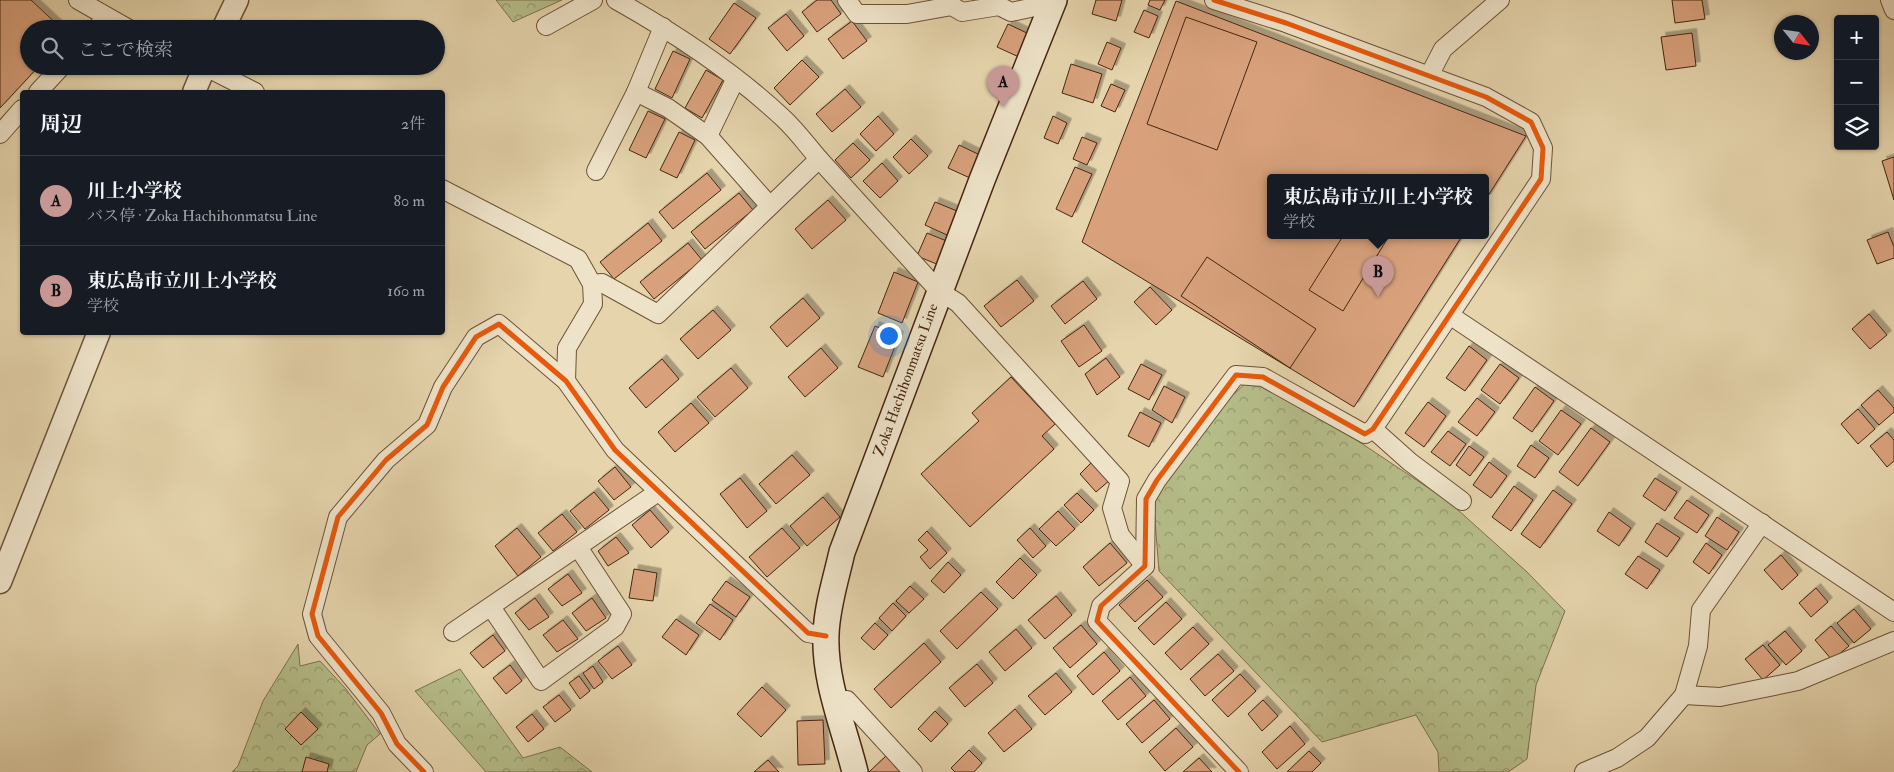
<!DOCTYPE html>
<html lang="ja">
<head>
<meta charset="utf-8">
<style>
  :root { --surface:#171b24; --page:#20242c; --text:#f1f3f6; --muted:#9ea1a6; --line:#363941; --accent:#c59692 }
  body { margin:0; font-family:"IM FELL Double Pica","Noto Serif JP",serif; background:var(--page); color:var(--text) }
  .controls { position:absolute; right:15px; top:15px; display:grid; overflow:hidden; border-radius:5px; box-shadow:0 1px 4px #0004 }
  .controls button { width:45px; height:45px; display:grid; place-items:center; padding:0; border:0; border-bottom:1px solid var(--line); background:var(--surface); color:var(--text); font:25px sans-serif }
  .compass { position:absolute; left:1774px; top:15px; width:45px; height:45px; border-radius:50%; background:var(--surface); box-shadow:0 1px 4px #0004; rotate:120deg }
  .you { position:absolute; left:888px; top:335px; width:18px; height:18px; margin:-12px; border:4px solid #fff; border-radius:50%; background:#1a73e8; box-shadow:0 0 0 8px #1a73e833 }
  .badge { display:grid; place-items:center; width:32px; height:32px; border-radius:50%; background:var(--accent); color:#111; font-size:16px; font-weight:700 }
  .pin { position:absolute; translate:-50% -41px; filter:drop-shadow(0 1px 2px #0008) }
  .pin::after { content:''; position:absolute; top:26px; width:18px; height:15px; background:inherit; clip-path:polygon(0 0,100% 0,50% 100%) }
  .popup { position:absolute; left:1267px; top:174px; width:222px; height:65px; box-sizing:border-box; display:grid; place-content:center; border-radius:5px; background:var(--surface); filter:drop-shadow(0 1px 4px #0005); font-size:16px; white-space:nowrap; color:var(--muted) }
  .popup b { font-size:19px; color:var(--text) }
  .popup::after { content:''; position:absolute; left:50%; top:100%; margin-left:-10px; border:10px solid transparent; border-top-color:var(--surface) }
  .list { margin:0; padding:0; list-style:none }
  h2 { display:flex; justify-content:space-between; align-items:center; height:65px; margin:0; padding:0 20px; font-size:21px }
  h2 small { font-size:16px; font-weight:400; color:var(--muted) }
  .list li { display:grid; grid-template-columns:32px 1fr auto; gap:15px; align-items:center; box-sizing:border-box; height:90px; padding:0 20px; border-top:1px solid var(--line) }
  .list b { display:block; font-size:19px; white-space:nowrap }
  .list p { margin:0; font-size:16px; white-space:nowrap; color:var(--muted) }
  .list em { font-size:16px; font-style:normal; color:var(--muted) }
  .icon { flex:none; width:28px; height:28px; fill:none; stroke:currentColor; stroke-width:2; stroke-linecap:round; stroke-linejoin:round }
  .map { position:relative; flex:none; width:1894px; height:772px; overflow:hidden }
  .search { position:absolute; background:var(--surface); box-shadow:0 1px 4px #0004; left:20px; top:20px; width:425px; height:55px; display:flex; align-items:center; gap:12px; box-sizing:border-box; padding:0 18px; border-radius:28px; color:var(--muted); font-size:19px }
  .panel { position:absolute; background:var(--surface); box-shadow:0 1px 4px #0004; left:20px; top:90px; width:425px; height:245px; border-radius:5px }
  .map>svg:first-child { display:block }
</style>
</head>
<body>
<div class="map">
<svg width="1894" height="772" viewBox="0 0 1894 772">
  <defs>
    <pattern id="forest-crowns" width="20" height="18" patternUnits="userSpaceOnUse" patternTransform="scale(1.25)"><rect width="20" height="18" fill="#b5bd89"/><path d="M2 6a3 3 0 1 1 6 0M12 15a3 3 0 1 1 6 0" fill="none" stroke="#95996f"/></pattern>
    <filter id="shadow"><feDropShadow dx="4.5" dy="-4.5" stdDeviation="0" flood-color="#0004"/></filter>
  </defs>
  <rect width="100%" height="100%" fill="#e5d4ac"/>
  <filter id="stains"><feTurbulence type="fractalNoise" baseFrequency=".004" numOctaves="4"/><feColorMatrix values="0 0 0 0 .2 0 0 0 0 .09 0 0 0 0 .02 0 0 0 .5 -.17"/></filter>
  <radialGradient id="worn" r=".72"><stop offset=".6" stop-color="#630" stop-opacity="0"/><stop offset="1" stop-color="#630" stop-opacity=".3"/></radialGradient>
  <g fill="url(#forest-crowns)" stroke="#7e724c">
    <polygon points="496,0 562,0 513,22"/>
    <polygon points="1253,376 1334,425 1448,501 1527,572 1565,611 1536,685 1527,759 1508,772 1439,772 1438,752 1416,715 1322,742 1159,571 1153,495 1188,438"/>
    <polygon points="298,644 300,666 320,661 345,688 380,734 367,745 356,772 232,772 238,766 263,701"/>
    <polygon points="460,669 523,758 560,747 592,772 486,772 415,691"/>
  </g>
  <g fill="#d8a17b" stroke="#462610" filter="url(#shadow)">
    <polygon points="0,0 31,0 62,29 29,29 29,66 39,66 0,108"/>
    <polygon points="817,0 831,0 841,14 817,32 802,12"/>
    <polygon points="1096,0 1122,0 1116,21 1092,14"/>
    <polygon points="1150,0 1165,0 1160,10 1148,5"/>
    <polygon points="1672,0 1702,0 1705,19 1675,23"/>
    <polygon points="1176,1 1526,136 1486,199 1486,178 1270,178 1270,236 1462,236 1354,407 1082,242"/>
    <polygon points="734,3 756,18 730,54 709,39"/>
    <polygon points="1144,10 1158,16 1149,38 1134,32"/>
    <polygon points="786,14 804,36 787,51 768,28"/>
    <polygon points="1186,17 1257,42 1217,150 1147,124"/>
    <polygon points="852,21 867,41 843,59 828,39"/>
    <polygon points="1008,24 1029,34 1019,57 997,47"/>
    <polygon points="1692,33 1696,66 1666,70 1661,37"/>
    <polygon points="1107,42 1121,48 1112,70 1098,64"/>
    <polygon points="673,51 690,59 672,98 655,89"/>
    <polygon points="802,60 819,77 790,105 774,88"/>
    <polygon points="1071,64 1102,74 1093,103 1062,93"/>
    <polygon points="706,70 723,80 702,118 685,108"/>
    <polygon points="1111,84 1125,90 1115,112 1101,106"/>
    <polygon points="845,89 861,107 832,132 816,114"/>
    <polygon points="648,111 665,119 646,158 629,150"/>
    <polygon points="878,116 894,134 876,151 860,134"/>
    <polygon points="1053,116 1067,123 1058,144 1044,138"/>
    <polygon points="679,132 695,140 677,178 660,170"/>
    <polygon points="1082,137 1097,143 1087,165 1073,159"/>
    <polygon points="911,139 928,156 909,174 893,157"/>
    <polygon points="853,143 870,160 851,178 835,160"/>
    <polygon points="959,145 980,155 970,178 948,168"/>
    <polygon points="1894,157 1894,200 1882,161"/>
    <polygon points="882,163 898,181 880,198 863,181"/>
    <polygon points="1075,167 1092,174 1072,217 1056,209"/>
    <polygon points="707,173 721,190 673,229 659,212"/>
    <polygon points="739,193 753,210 705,249 691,232"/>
    <polygon points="828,200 846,220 812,249 795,229"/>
    <polygon points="935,202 957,211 947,235 925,225"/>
    <polygon points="648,223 662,241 614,279 600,262"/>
    <polygon points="1888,232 1894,247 1894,258 1877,264 1867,240"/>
    <polygon points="927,233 949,242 939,265 917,256"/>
    <polygon points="1343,236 1389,236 1343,311 1309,290"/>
    <polygon points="688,243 702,260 654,299 640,282"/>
    <polygon points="1207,257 1316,329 1290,368 1181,296"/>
    <polygon points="894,272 918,282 902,323 878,313"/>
    <polygon points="1017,280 1034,301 1001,327 984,306"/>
    <polygon points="1083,281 1097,299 1065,324 1051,306"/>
    <polygon points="1150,287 1172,310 1156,325 1134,302"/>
    <polygon points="803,298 820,318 787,347 770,327"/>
    <polygon points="713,310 731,330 698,359 680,339"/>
    <polygon points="1869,314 1887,335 1870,349 1852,329"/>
    <polygon points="1084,325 1102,351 1079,367 1061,341"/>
    <polygon points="875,326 899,336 883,377 858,367"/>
    <polygon points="1469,346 1487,360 1465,391 1446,378"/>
    <polygon points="821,348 838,368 805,397 788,377"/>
    <polygon points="1106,358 1120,377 1097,395 1085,374"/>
    <polygon points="662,359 679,379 646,408 629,388"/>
    <polygon points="1141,364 1162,375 1149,400 1128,389"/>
    <polygon points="1500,364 1519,378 1500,404 1481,390"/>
    <polygon points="731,368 748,388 715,417 697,397"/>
    <polygon points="1011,377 1055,424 1042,436 1054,449 970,527 921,474 979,421 972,413"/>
    <polygon points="1164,386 1185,397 1172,423 1152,410"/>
    <polygon points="1535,387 1554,401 1532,432 1513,418"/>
    <polygon points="1878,390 1894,408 1894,412 1879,425 1861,405"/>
    <polygon points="1477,398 1495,412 1477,436 1458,422"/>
    <polygon points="1428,402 1446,416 1424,447 1405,433"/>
    <polygon points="691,403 709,423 675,452 658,432"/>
    <polygon points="1858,409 1875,429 1858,444 1841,424"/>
    <polygon points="1561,410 1581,424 1558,455 1539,441"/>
    <polygon points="1140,412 1161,423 1149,447 1128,436"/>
    <polygon points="1591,428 1610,442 1578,486 1559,472"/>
    <polygon points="1448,431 1466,444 1450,466 1431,452"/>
    <polygon points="1887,432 1894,440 1894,461 1887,467 1870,446"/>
    <polygon points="1531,445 1549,458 1535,478 1517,466"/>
    <polygon points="1469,446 1484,457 1470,476 1456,465"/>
    <polygon points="792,455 810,475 776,504 759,484"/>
    <polygon points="1093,461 1110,480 1096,492 1080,474"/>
    <polygon points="1489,462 1507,476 1491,498 1473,485"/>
    <polygon points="615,467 631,487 614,500 598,481"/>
    <polygon points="740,478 767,511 747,528 720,494"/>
    <polygon points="1655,478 1677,492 1665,511 1643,496"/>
    <polygon points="1514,486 1533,500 1511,531 1492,517"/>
    <polygon points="1553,490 1572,504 1540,548 1521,534"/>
    <polygon points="594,492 609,510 585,529 570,511"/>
    <polygon points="1077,493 1094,510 1081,523 1064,505"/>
    <polygon points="823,497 840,517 807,546 790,526"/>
    <polygon points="1687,500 1709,515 1697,533 1674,518"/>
    <polygon points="650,510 669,532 651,548 632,525"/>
    <polygon points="1058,511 1075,529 1056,546 1039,529"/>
    <polygon points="1609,512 1631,528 1619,546 1597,531"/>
    <polygon points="562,514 577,532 553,551 538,533"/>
    <polygon points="1717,517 1739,532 1727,550 1705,536"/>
    <polygon points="1657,523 1680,538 1667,557 1645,542"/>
    <polygon points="517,528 541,557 518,576 495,546"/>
    <polygon points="782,528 800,548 767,577 749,557"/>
    <polygon points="1030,528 1046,546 1033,558 1017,540"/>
    <polygon points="927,531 947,553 930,569 920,557 928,550 918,540"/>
    <polygon points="616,537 629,553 608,566 598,551"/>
    <polygon points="1110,543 1127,563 1099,586 1083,567"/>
    <polygon points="1706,543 1722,555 1709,574 1693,562"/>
    <polygon points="1781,555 1798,575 1782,590 1764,570"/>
    <polygon points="1638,556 1660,570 1647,589 1625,574"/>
    <polygon points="1020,558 1037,575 1013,599 996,582"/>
    <polygon points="948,562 961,575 944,593 931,581"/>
    <polygon points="634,569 657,573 653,601 629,598"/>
    <polygon points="568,574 582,593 562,606 548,589"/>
    <polygon points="1147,580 1163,597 1135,622 1119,605"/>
    <polygon points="726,581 750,597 736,617 712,600"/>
    <polygon points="910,586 924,599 909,613 896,601"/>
    <polygon points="1816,588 1828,602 1811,617 1799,603"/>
    <polygon points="981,592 998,609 957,649 940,631"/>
    <polygon points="1056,596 1072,615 1045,639 1028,620"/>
    <polygon points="535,598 549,617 529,630 515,613"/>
    <polygon points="592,598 606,618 586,631 572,613"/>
    <polygon points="1166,602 1182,619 1154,645 1138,628"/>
    <polygon points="893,603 906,616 892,631 879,618"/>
    <polygon points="710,604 733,620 720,640 696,623"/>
    <polygon points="1854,609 1871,629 1854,643 1837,623"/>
    <polygon points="676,619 699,635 686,655 662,637"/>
    <polygon points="563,620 578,639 557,652 543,635"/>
    <polygon points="875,623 888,635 874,650 861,638"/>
    <polygon points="1081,625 1097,644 1070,668 1053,648"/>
    <polygon points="1831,626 1849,646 1832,660 1815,640"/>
    <polygon points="1193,627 1209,644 1181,670 1165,653"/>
    <polygon points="1016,629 1032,648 1005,671 989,652"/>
    <polygon points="1785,631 1802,651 1786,665 1768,645"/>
    <polygon points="493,635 505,651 483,668 470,653"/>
    <polygon points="924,643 941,662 891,708 874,689"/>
    <polygon points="1763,645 1780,665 1763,680 1745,659"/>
    <polygon points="618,646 632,665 612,679 598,661"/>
    <polygon points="1104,652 1120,671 1093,695 1077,676"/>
    <polygon points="1218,654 1234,671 1205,696 1190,679"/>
    <polygon points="977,664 993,683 965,707 949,688"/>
    <polygon points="510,665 522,681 506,694 493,678"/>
    <polygon points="593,666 603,682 594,689 583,673"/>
    <polygon points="1056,673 1072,692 1045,715 1028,696"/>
    <polygon points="1240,674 1256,691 1228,717 1212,700"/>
    <polygon points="579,676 590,691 580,699 569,683"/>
    <polygon points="1130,677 1146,696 1118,720 1102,701"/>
    <polygon points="762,687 786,710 761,737 737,714"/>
    <polygon points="559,695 571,710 555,722 543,707"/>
    <polygon points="1154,700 1170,719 1142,743 1126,724"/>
    <polygon points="1263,700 1278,716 1262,731 1248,714"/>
    <polygon points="1015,709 1032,729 1004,752 988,733"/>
    <polygon points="935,711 948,724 931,742 918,729"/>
    <polygon points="301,712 318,729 301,745 285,729"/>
    <polygon points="532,714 544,729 528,742 516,727"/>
    <polygon points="823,720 825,764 798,765 797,721"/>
    <polygon points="1290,726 1305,744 1277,769 1262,752"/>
    <polygon points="1176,728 1193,747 1165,771 1149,752"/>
    <polygon points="969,750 982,763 974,772 955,772 951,768"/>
    <polygon points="1309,751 1321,763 1312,772 1287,772"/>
    <polygon points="886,756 900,772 869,772"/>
    <polygon points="306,757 329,764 327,772 302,772"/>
    <polygon points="1199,758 1212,772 1183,772"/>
    <polygon points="768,760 779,772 754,772"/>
  </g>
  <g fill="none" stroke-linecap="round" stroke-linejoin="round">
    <defs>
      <g id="minor">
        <polyline points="78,0 129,29"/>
        <path d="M616,0C673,32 736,74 783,118C796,130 807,145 819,159"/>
        <polyline points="847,0 857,14 907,14 952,6"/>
        <polyline points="950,0 952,6 962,12 999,6 1011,12 1044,5 1052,6"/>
        <polyline points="1214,0 1286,23 1486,97 1531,122 1543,148 1541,179 1373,429 1365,434 1263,377 1236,375 1157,480 1146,499 1145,566 1101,606 1097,621 1239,772"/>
        <polyline points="1890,0 1894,10"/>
        <polyline points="546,26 593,0"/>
        <polyline points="96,29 106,17"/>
        <polyline points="204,66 255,92"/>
        <polyline points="1430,74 1443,49 1500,0"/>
        <polyline points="38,92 62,66"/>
        <polyline points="636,92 668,108 708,136 770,206"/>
        <polyline points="0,134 22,109"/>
        <polyline points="708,136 735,80"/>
        <polyline points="596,171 636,92 663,27"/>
        <polyline points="442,189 578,259 592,284 593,304 567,348 566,381"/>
        <polyline points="592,284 602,283 658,314 819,159 939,291 958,303 1120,481 1112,508 1120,535 1145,566"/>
        <polyline points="1451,316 1894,612"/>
        <polyline points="1373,429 1410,462 1462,501"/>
        <polyline points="491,607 541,681 615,627 622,614 578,547"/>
        <polyline points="453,632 658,492"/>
        <polyline points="1684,695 1720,697 1798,681 1894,641"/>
        <polyline points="834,700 847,700 913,772"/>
        <polyline points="424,772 397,744 381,713 318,636 312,614 338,517 386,460 427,425 443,387 476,337 499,324 566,381 615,450 808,633 826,636"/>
        <polyline points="1584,772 1617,758 1647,738 1684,695 1698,646 1701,610 1762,523"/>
      </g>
      <g id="tertiary">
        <polyline points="223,29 237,0"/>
        <polyline points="194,92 205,66"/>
        <polyline points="0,582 99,332"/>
      </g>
      <path id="secondary" d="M855,772C844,727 824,681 826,634C827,606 836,579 842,552L982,180L1054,0"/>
    </defs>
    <use href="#minor" stroke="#6e5237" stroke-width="20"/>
    <use href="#tertiary" stroke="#6e5237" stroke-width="25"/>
    <use href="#secondary" stroke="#462610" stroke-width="28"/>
    <use href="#minor" stroke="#eee3c9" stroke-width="18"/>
    <use href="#tertiary" stroke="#eee3c9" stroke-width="22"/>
    <use href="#secondary" stroke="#eee3c9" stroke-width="25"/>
    <defs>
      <g id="cycleway">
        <polyline points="1214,0 1286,23 1486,97 1531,122 1543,148 1541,179 1373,429 1365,434 1263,377 1236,375 1157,480 1146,499 1145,566 1101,606 1097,621 1239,772"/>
        <polyline points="424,772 397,744 381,713 318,636 312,614 338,517 386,460 427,425 443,387 476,337 499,324 566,381 615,450 808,633 826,636"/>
      </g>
    </defs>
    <use href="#cycleway" stroke="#eee3c9" stroke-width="8"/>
    <use href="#cycleway" stroke="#e8590c" stroke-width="5"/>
  </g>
  <g text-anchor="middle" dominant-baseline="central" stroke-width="4" stroke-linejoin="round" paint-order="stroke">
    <g font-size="15" fill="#462610" stroke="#eee3c9">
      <text transform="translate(906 380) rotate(-70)">Zoka Hachihonmatsu Line</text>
    </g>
  </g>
  <rect width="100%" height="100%" filter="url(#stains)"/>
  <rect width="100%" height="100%" fill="url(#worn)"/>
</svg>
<div class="controls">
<button>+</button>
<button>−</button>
<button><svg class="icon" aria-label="layers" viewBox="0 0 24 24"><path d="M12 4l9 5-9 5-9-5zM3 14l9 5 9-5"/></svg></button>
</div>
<svg class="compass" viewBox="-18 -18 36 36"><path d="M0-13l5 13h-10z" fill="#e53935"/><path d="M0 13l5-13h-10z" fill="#9ea1a6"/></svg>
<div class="you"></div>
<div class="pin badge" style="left:1003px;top:107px">A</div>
<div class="pin badge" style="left:1378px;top:297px">B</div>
<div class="popup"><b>東広島市立川上小学校</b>学校</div>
<div class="search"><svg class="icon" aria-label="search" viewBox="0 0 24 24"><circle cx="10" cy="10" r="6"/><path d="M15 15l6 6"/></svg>ここで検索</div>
<section class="panel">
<h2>周辺<small>2件</small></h2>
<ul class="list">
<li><span class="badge">A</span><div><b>川上小学校</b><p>バス停 · Zoka Hachihonmatsu Line</p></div><em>80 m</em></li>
<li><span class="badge">B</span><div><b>東広島市立川上小学校</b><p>学校</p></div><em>160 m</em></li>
</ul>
</section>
</div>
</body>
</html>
